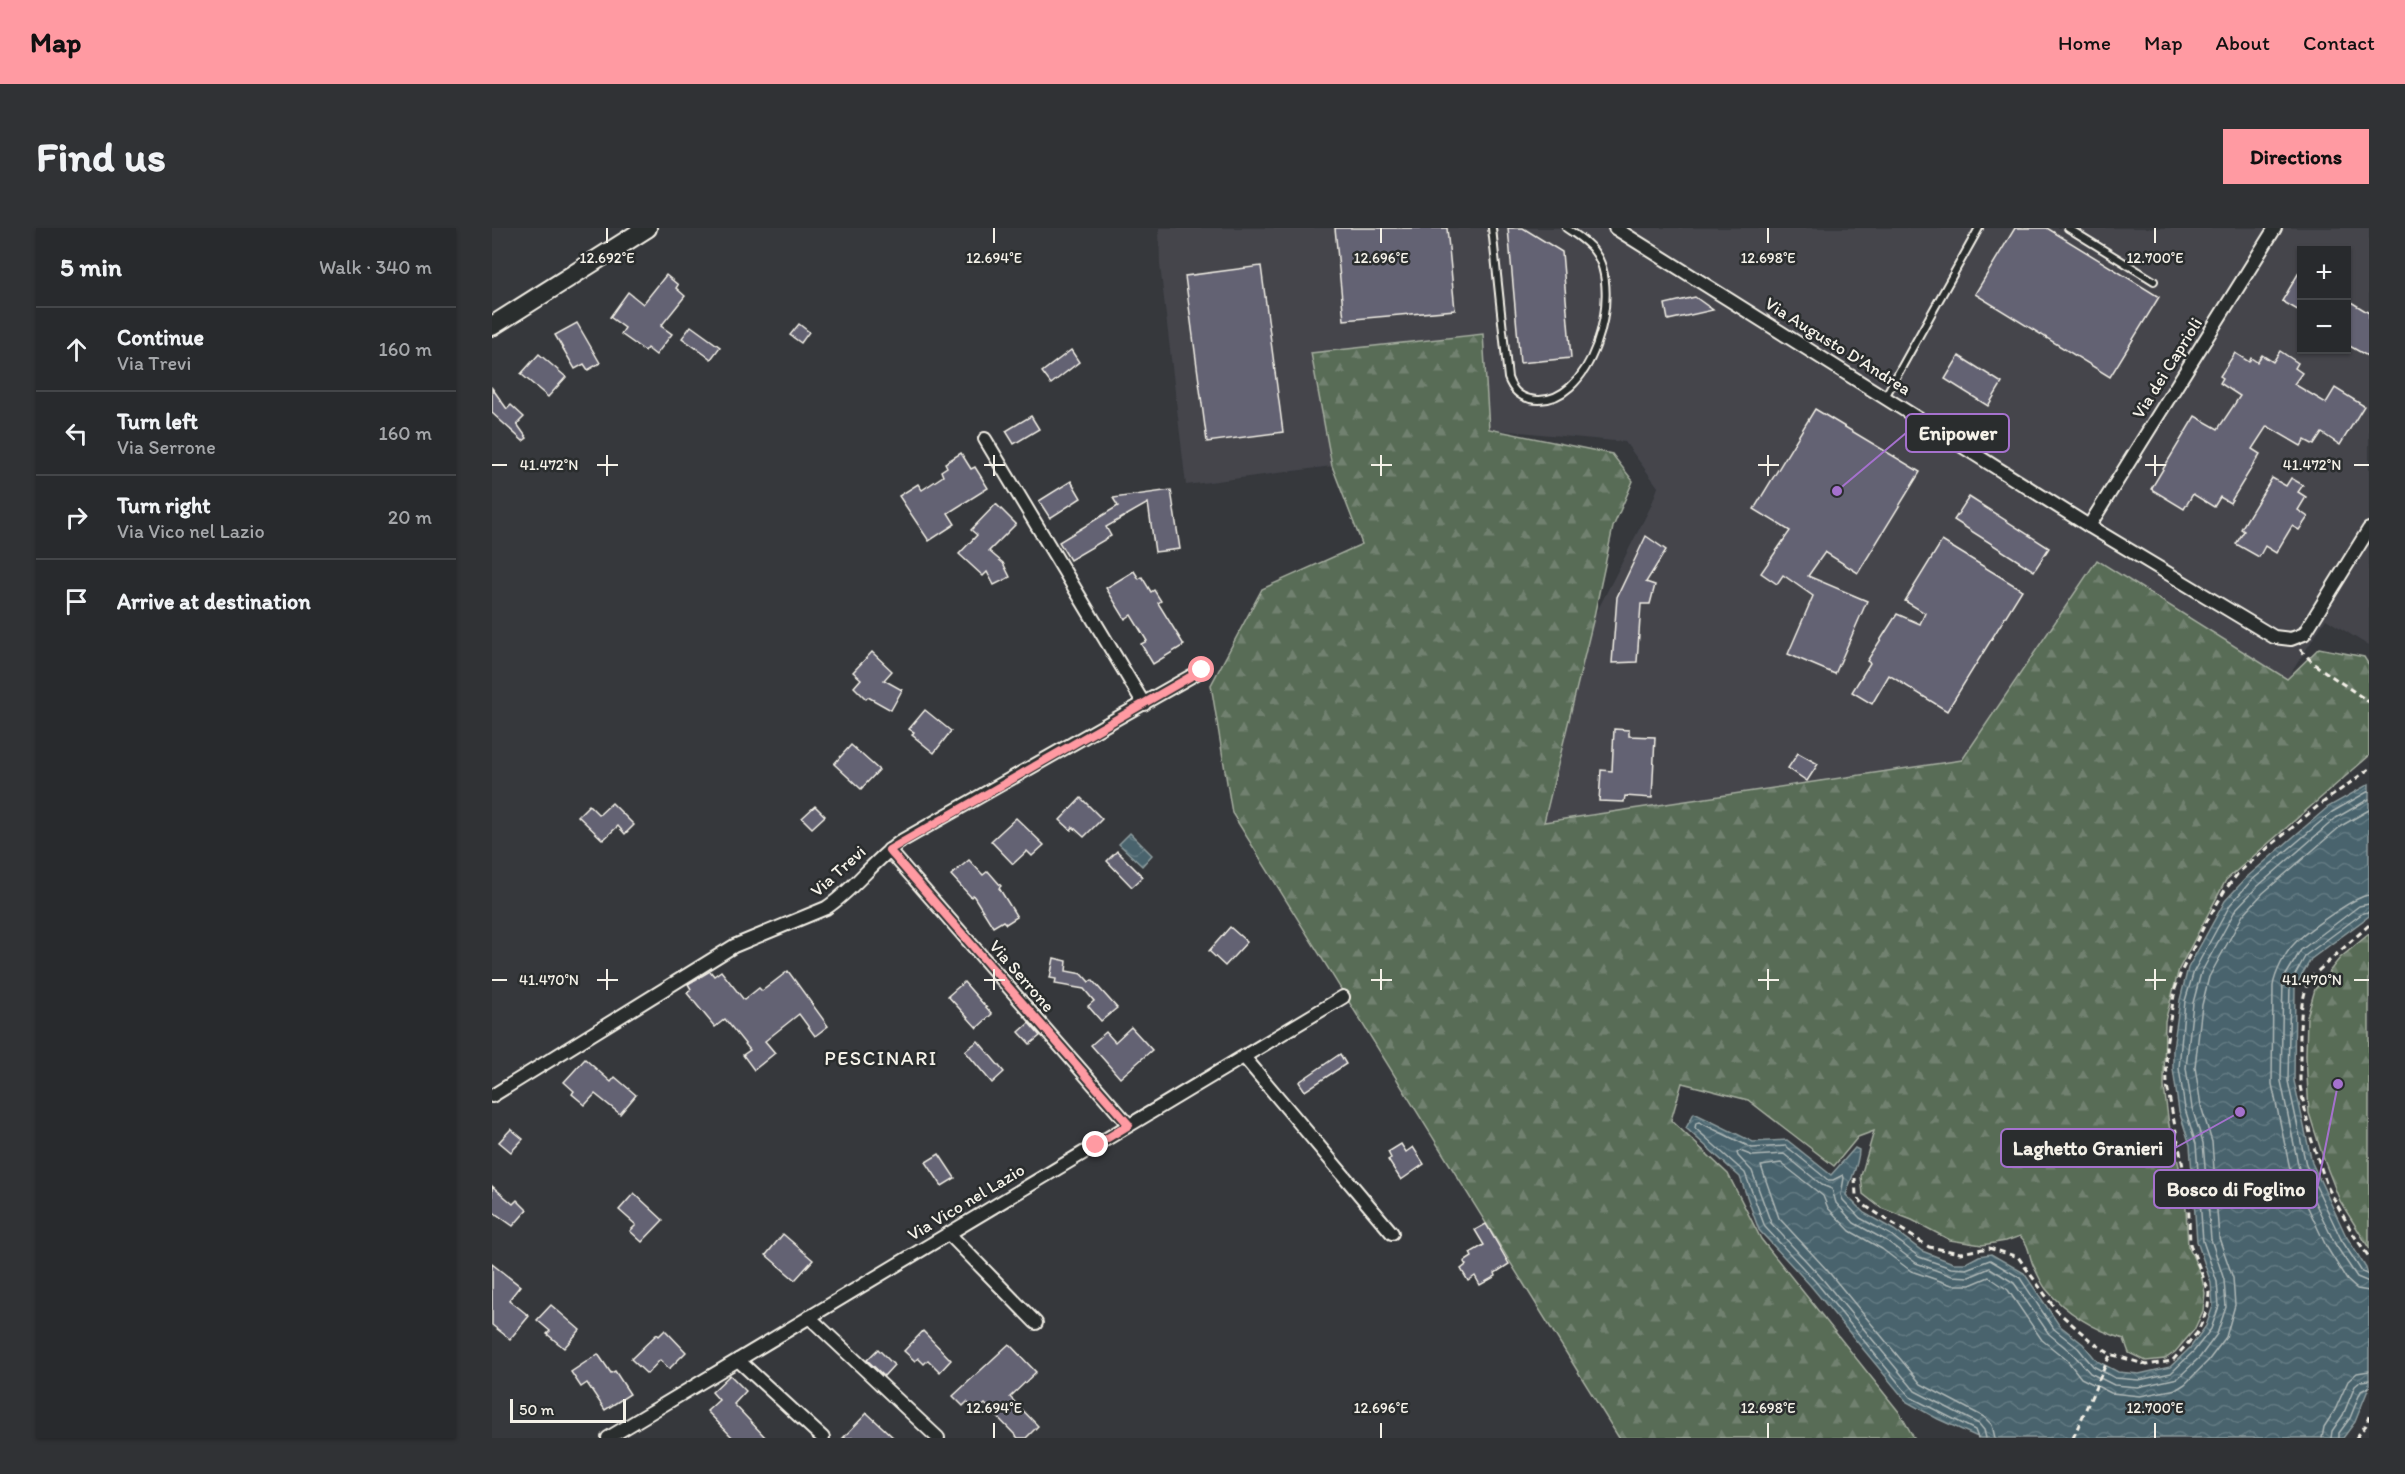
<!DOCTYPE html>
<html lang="en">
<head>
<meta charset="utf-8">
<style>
  :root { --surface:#282a2d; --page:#303235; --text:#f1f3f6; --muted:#a5a7aa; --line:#444649; --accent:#ff9aa2 }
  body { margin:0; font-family:Itim,sans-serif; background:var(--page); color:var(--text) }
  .controls { position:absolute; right:18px; top:18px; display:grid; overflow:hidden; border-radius:0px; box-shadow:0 2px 4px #0004 }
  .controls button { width:54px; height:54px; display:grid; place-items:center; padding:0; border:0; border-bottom:2px solid var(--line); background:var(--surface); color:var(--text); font:30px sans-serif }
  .scale { position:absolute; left:18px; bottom:15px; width:116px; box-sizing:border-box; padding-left:6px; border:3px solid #f4f1e8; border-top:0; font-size:16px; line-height:21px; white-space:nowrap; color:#f4f1e8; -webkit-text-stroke:4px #2a2d2e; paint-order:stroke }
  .stop { position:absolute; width:18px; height:18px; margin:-14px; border:4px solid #ff9aa2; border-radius:50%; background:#fff }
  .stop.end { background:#ff9aa2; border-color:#fff; box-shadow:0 2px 6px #0008 }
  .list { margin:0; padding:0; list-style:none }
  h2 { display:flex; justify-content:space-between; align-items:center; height:78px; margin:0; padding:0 24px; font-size:26px }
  h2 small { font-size:20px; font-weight:400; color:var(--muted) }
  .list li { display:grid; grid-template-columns:39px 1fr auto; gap:18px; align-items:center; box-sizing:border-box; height:84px; padding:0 24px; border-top:2px solid var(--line) }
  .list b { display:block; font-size:22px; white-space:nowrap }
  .list p { margin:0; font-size:20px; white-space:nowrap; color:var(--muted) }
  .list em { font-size:20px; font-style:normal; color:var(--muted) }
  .icon { flex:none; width:33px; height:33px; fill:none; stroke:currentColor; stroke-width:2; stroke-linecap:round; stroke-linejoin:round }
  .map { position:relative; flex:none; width:1877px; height:1210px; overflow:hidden; border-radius:0px }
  header { display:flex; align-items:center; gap:36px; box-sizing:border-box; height:84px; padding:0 30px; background:var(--accent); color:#111 }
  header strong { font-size:28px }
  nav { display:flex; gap:33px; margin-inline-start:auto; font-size:21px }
  .intro { display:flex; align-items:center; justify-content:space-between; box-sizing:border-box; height:144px; padding:0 36px }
  h1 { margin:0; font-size:42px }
  .button { padding:15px 27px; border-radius:0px; background:var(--accent); color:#111; font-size:21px; font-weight:700 }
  main { display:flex; gap:36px; padding:0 36px }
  aside { flex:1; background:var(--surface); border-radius:0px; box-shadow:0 2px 4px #0004 }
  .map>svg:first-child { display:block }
</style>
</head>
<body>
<header>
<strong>Map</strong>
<nav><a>Home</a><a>Map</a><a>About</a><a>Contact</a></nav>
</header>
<div class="intro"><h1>Find us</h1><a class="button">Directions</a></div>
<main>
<aside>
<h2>5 min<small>Walk · 340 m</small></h2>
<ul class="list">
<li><svg class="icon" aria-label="ahead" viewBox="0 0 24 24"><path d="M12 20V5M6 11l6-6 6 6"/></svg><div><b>Continue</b><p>Via Trevi</p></div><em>160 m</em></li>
<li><svg class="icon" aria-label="left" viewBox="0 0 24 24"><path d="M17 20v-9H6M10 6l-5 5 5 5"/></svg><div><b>Turn left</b><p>Via Serrone</p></div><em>160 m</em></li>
<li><svg class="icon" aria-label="right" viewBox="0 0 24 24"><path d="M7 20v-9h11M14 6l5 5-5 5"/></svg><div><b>Turn right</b><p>Via Vico nel Lazio</p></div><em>20 m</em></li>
<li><svg class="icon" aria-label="arrive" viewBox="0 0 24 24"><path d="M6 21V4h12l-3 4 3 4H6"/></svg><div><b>Arrive at destination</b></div></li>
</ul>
</aside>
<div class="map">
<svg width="1877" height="1210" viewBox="0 0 1877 1210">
  <defs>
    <pattern id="forest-firs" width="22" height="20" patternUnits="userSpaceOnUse" patternTransform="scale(1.5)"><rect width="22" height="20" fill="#586c57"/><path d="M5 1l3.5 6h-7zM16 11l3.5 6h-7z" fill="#71816f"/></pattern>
    <pattern id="water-waves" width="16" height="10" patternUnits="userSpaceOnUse" patternTransform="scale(1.5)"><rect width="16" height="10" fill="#48636d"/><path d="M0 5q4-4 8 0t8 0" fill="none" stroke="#637a82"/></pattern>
  </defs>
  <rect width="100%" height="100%" fill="#36383c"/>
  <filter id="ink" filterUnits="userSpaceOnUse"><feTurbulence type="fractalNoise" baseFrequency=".0167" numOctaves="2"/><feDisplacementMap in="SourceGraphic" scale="12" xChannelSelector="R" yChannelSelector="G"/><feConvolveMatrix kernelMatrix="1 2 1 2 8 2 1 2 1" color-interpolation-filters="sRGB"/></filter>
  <g filter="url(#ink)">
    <path fill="#44454c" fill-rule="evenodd" d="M667,0H1877V418L1834,391L1795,451L1606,332L1470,532L1051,594L1102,389L1159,278L1166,259L1133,214L997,201L991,106L819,125L840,238L694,257L668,37ZM1810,22H1854V122H1810Z"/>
    <g fill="url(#forest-firs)" stroke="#a6aea0" stroke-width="1.5">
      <path d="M991,106L997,201L1120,226L1141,253L1121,299L1101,393L1052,594L1470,532L1605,332L1795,451L1827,420L1872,429L1877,437V528L1734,652L1687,741L1673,793L1672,859L1677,897L1693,963L1696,1018L1709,1046L1713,1065L1711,1083L1702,1102L1683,1124L1673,1131L1654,1133L1637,1125L1632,1111C1603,1102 1574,1085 1554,1061C1550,1056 1546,1047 1543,1041C1536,1029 1539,1018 1528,1008L1514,1013L1490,1017L1458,1012L1420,992L1389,980L1371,966L1369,948L1382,903L1366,909L1342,938L1256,872L1190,855L1179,892L1236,946L1269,1011L1407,1184L1422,1210H1127L740,585L719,457L770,361L870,316L840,238L819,125Z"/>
      <polygon points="1877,706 1877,1020 1848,973 1832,932 1817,885 1814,828 1815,789 1823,761 1848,730"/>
    </g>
    <g fill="url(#water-waves)" stroke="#8d9c9e" stroke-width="1.5">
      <path d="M1877,556V688L1819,731L1803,759L1802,853L1820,935L1854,1008L1874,1040L1877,1051V1159L1863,1194L1851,1210H1488L1446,1191L1415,1174L1318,1057L1267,1002L1248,949L1194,900L1202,885L1261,914L1295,912L1339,947L1363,920L1367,922C1367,937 1358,952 1354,967L1372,985L1402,1002L1430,1023L1461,1035H1474L1487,1028L1499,1026L1532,1045L1567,1097L1591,1116L1605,1133L1626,1144L1647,1146L1678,1139L1698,1120L1714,1098L1721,1078L1719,1055L1705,1013L1698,917L1687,883L1681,841V821L1688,772L1696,740L1733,673L1755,649L1836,579Z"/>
      <polygon points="638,605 660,627 650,638 627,616"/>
    </g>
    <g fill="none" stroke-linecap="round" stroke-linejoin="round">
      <g stroke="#afb8b7" stroke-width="1.5">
        <path d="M1877,667C1863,668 1813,704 1802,716C1793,725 1783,745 1781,758L1780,856L1798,941L1834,1018L1855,1052L1865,1061L1877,1063"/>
        <polyline points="1877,676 1867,678 1809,722 1791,752 1789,853 1807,941 1843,1016 1865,1049 1877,1054"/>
        <polyline points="1877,684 1871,685 1814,727 1798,756 1796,853 1814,937 1849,1011 1870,1044 1877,1047"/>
        <polyline points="1486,1210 1483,1202 1418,1169 1323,1053 1273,999 1253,945 1203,900 1204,895 1207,894 1260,920 1294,918 1336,952 1341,952 1351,947 1352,950 1349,967 1351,972 1368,990 1399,1007 1427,1029 1459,1040 1474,1041 1498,1032 1528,1050 1562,1101 1586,1120 1601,1138 1623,1150 1647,1152 1679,1145 1702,1123 1719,1101 1727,1078 1725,1054 1711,1013 1704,916 1693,881 1687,840 1693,773 1702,743 1738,677 1759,653 1840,584 1877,563"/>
        <polyline points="1494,1210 1492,1202 1487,1196 1423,1163 1328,1048 1279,995 1260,943 1246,928 1245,925 1248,923 1261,928 1292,926 1330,957 1340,961 1344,975 1362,995 1395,1013 1424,1035 1460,1048 1477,1049 1498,1040 1522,1055 1557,1106 1581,1126 1598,1145 1622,1157 1646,1159 1686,1150 1708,1129 1725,1106 1734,1079 1732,1052 1719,1011 1711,915 1700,880 1694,840 1701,775 1709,745 1744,681 1765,659 1844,590 1877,571"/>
        <polyline points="1503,1210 1500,1197 1492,1189 1429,1156 1335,1042 1287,990 1269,938 1289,935 1331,968 1336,980 1358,1003 1390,1021 1419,1043 1460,1057 1478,1057 1497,1049 1516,1062 1550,1112 1575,1132 1589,1150 1619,1165 1648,1168 1685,1161 1693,1156 1716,1133 1734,1109 1743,1077 1741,1050 1727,1010 1720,914 1709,878 1703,839 1710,777 1717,749 1751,687 1771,665 1849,598 1877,582"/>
        <polyline points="1830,1210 1832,1199 1843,1182 1856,1153 1865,1145 1877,1143"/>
        <polyline points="1839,1210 1840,1203 1851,1187 1863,1158 1869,1153 1877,1152"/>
        <polyline points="1847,1210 1847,1205 1858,1190 1869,1163 1877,1159"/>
      </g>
    </g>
    <g fill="#646273" stroke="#f4f1e8" stroke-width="1.5">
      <polygon points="843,0 955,0 963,82 852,92"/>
      <polygon points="1016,0 1031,0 1070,24 1079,130 1028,135"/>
      <polygon points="1523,0 1555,0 1667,69 1618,149 1483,66"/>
      <polygon points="769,38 791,204 715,214 693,48"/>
      <polygon points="1809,41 1809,84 1790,73"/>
      <polygon points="174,47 186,57 184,60 193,68 169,98 180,106 164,127 155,120 153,123 129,106 133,100 118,89 136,64 151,76"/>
      <polygon points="1203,69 1221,82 1176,92 1173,76"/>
      <polygon points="1854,71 1877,85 1877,129 1854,116"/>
      <polygon points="85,95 108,135 96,142 92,136 83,141 63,107"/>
      <polygon points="307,96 317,104 309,115 298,107"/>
      <polygon points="199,98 228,119 219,131 190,110"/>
      <polygon points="579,122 587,134 559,156 550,144"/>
      <polygon points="1788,123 1806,135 1803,140 1810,145 1802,156 1834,175 1843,160 1872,178 1848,217 1830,205 1822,217 1813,212 1809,218 1775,198 1760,221 1768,226 1738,275 1728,269 1722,279 1701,266 1692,281 1659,261 1703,188 1726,201 1748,168 1728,155 1731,150 1728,148 1743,125 1757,134 1759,130 1765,134 1770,127 1781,134"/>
      <polygon points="47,126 74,149 56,169 29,146"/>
      <polygon points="1467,128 1510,155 1496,178 1453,151"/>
      <polygon points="0,160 15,181 19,177 32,189 25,196 35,210 31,213 0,185"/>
      <polygon points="1323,181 1428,244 1366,345 1333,324 1316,348 1375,373 1343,446 1296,426 1321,368 1291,347 1285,356 1269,345 1298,303 1262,281"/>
      <polygon points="539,188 547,201 522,216 514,203"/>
      <polygon points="469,225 479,241 483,239 496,260 456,285 463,296 437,313 407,268 426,256 430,262 451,248 449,243 455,239 453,235"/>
      <polygon points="1780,250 1794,258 1799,250 1811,257 1806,264 1814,269 1806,282 1816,289 1807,302 1800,298 1784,325 1773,318 1767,329 1744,316 1752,303 1749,301"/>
      <polygon points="579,253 589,270 558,290 547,273"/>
      <polygon points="679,262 688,321 663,324 656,275 614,299 619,308 578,332 567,314 626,278 621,270"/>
      <polygon points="1477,269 1557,320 1542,343 1462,292"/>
      <polygon points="504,276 524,296 497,323 511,335 518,349 502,357 495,344 491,348 467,326 485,307 479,302"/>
      <polygon points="1154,308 1174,322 1154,354 1163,357 1158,376 1149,376 1145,434 1120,435 1125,369"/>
      <polygon points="1450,313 1530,362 1455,483 1397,447 1380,476 1360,464 1378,435 1375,433 1405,386 1428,396 1433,385 1413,373"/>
      <polygon points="642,343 647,351 650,349 659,364 662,362 669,373 666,375 692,417 661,436 649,416 655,413 639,387 633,391 614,360"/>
      <polygon points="380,424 400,443 392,452 410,462 399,482 376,469 374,471 362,459 369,451 361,444"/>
      <polygon points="433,482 459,503 442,525 420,507 422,504 417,501"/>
      <polygon points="1122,501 1137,502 1137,508 1163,509 1160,570 1133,568 1132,574 1107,573 1109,542 1120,543"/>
      <polygon points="359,517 387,542 369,561 342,536"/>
      <polygon points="1306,525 1326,536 1315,553 1296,540"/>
      <polygon points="589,570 610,591 592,609 581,599 579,602 568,592"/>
      <polygon points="120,575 142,597 133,606 126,598 111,612 86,588 97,577 107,587"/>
      <polygon points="323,578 333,588 320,600 310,590"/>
      <polygon points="524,590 552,617 540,628 535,623 521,636 499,613"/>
      <polygon points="625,623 651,649 640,659 615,633"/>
      <polygon points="477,632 491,647 496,643 509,658 507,660 525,689 514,696 511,693 501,699 481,667 479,669 459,647"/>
      <polygon points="738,699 755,714 733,738 717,723"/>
      <polygon points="562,730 575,733 574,743 590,746 597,754 600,752 625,780 609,793 596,778 602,773 592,761 563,756 564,751 558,750"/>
      <polygon points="218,743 222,748 229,743 252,772 267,760 270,763 296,743 336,798 323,808 307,786 273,813 283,825 262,842 251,827 258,822 233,791 223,799 195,765 199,761 196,756"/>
      <polygon points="472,754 500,786 485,800 456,768"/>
      <polygon points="537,795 548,808 538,816 527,804"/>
      <polygon points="639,799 660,822 628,850 599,817 614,804 623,814"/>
      <polygon points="486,813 512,844 500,855 473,823"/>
      <polygon points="848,826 854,836 813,863 807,854"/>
      <polygon points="93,831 119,854 123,849 144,867 128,886 103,866 93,877 80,866 82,863 72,854"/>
      <polygon points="19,901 31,911 19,924 7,914"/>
      <polygon points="909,916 914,924 921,919 932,936 909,952 896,932 899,930 896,924"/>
      <polygon points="447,926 463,950 450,958 434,934"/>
      <polygon points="0,958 21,976 25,972 35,982 21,998 0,983"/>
      <polygon points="142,965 171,992 150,1014 138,1003 144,997 127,982"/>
      <polygon points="994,996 1017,1036 1003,1045 1004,1048 988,1057 983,1048 976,1053 969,1041 974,1037 972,1034 980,1029 978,1025 992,1017 983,1002"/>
      <polygon points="291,1006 321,1032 303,1052 274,1027"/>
      <polygon points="0,1036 28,1058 17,1072 37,1088 18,1111 0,1097"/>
      <polygon points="59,1077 88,1102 72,1120 55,1106 58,1103 45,1092"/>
      <polygon points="173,1102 194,1124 177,1141 168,1132 155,1146 139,1131 165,1106 167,1108"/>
      <polygon points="431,1103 459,1132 448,1144 436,1132 432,1136 426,1130 423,1133 412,1123"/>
      <polygon points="517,1116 544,1144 518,1169 546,1198 534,1210 526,1210 493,1176 484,1184 475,1174 471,1178 461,1168"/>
      <polygon points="386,1121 402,1137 392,1148 375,1132"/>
      <polygon points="106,1126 119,1145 123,1143 138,1166 113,1182 95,1155 89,1159 79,1144"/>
      <polygon points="238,1147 254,1163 242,1176 274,1210 241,1210 215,1183 227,1172 220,1164"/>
      <polygon points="375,1185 402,1210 351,1210"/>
    </g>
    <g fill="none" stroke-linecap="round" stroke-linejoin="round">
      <defs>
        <g id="lane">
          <path d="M1000,0L1016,150C1020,161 1026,168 1038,171C1099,184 1133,63 1102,23C1095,13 1084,7 1074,0"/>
          <polyline points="1576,0 1662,53"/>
          <polyline points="1393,169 1487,0"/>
        </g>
        <g id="street">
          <polyline points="1123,0 1597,298 1782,409 1799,411 1812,406 1877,301"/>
          <polyline points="493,211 652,476"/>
          <polyline points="1597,298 1783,0"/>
          <polyline points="397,622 637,897"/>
          <polyline points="752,829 900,1005"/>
          <path d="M0,868L242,718L334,680C363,661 382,631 411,612L710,442"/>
          <polyline points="457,1006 544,1095"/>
          <polyline points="317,1089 446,1210"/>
          <polyline points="246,1132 331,1210"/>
          <polyline points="116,1210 851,769"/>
        </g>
        <polyline id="secondary" points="0,98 155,0"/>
      </defs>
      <use href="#lane" stroke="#f4f1e8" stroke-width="10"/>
      <use href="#street" stroke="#f4f1e8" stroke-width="16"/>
      <use href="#secondary" stroke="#f4f1e8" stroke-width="22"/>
      <g stroke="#f4f1e8" stroke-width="3" stroke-dasharray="6 4.5" stroke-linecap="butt">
        <polyline points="1808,421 1822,436 1877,474"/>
        <polyline points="1877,697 1816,752 1810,776 1808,800 1808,858 1819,910 1835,958 1861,1006 1877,1029"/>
        <polyline points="1363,950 1364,967 1372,977 1437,1019 1468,1025 1497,1020 1526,1029 1564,1082 1599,1113 1618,1126 1655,1137 1680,1133 1705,1105 1711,1092 1716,1079 1717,1064 1698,1016 1696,964 1675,858 1674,817 1683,761 1689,744 1712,698 1733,662 1747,644 1826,578 1877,541"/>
        <polyline points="1581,1210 1618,1127"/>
        <polyline points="1864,1210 1874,1197 1877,1188"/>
      </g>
      <use href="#lane" stroke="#2a2d2e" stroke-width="6"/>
      <use href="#street" stroke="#2a2d2e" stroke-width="12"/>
      <use href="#secondary" stroke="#2a2d2e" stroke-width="18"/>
    </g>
  </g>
  <g fill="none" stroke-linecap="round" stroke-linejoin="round" filter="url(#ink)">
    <polyline stroke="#ff9aa2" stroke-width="8" points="604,917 637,897 397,622 710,442"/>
  </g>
  <path fill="none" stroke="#f4f1e8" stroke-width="2" d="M115,0V15M502,0V15M889,0V15M1276,0V15M1663,0V15M115,227V248M502,227V248M889,227V248M1276,227V248M1663,227V248M0,237H15M105,237H126M492,237H513M879,237H900M1266,237H1287M1653,237H1674M1862,237H1877M115,741V762M502,741V762M889,741V762M1276,741V762M1663,741V762M0,752H15M105,752H126M492,752H513M879,752H900M1266,752H1287M1653,752H1674M1862,752H1877M502,1195V1210M889,1195V1210M1276,1195V1210M1663,1195V1210"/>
  <g text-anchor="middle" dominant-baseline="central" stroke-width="5" stroke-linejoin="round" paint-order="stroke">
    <g font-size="18" fill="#f4f1e8" stroke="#2a2d2e">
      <text transform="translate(1346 118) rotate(32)">Via Augusto D'Andrea</text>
      <text transform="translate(1675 140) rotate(-58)">Via dei Caprioli</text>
      <text transform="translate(346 643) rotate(-42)">Via Trevi</text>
      <text transform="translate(530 748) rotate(49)">Via Serrone</text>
      <text transform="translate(474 974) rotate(-31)">Via Vico nel Lazio</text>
    </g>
    <g font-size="20" letter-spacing="1.5" fill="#f4f1e8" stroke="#2a2d2e">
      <text x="389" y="830">PESCINARI</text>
    </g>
  </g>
  <g font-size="15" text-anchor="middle" fill="#f4f1e8" stroke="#2a2d2e" stroke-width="5" stroke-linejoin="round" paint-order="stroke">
    <text x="115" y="35">12.692°E</text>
    <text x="502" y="35">12.694°E</text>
    <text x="889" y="35">12.696°E</text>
    <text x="1276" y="35">12.698°E</text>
    <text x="1663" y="35">12.700°E</text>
    <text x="57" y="242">41.472°N</text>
    <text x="1820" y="242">41.472°N</text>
    <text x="57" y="757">41.470°N</text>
    <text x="1820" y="757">41.470°N</text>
    <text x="502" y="1185">12.694°E</text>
    <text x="889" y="1185">12.696°E</text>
    <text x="1276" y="1185">12.698°E</text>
    <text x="1663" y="1185">12.700°E</text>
  </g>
  <path fill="none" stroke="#a571cd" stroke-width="2" d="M1345 263L1414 205M1748 884L1683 920M1846 856L1825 961"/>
  <g fill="#a571cd" stroke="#2a2d2e" stroke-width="2">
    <circle cx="1345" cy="263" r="6"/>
    <circle cx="1748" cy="884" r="6"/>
    <circle cx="1846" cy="856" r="6"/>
  </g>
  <g fill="#2a2d2e" stroke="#a571cd" stroke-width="2">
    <rect x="1414" y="186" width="103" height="38" rx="6"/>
    <rect x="1509" y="901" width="174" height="38" rx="6"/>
    <rect x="1662" y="942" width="163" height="38" rx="6"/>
  </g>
  <g font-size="20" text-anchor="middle" font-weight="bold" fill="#f4f1e8">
    <text x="1466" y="212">Enipower</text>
    <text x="1596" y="927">Laghetto Granieri</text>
    <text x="1744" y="968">Bosco di Foglino</text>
  </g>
</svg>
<div class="controls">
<button>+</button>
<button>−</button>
</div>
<div class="scale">50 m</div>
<div class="stop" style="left:710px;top:442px"></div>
<div class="stop end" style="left:604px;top:917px"></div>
</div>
</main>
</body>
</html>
